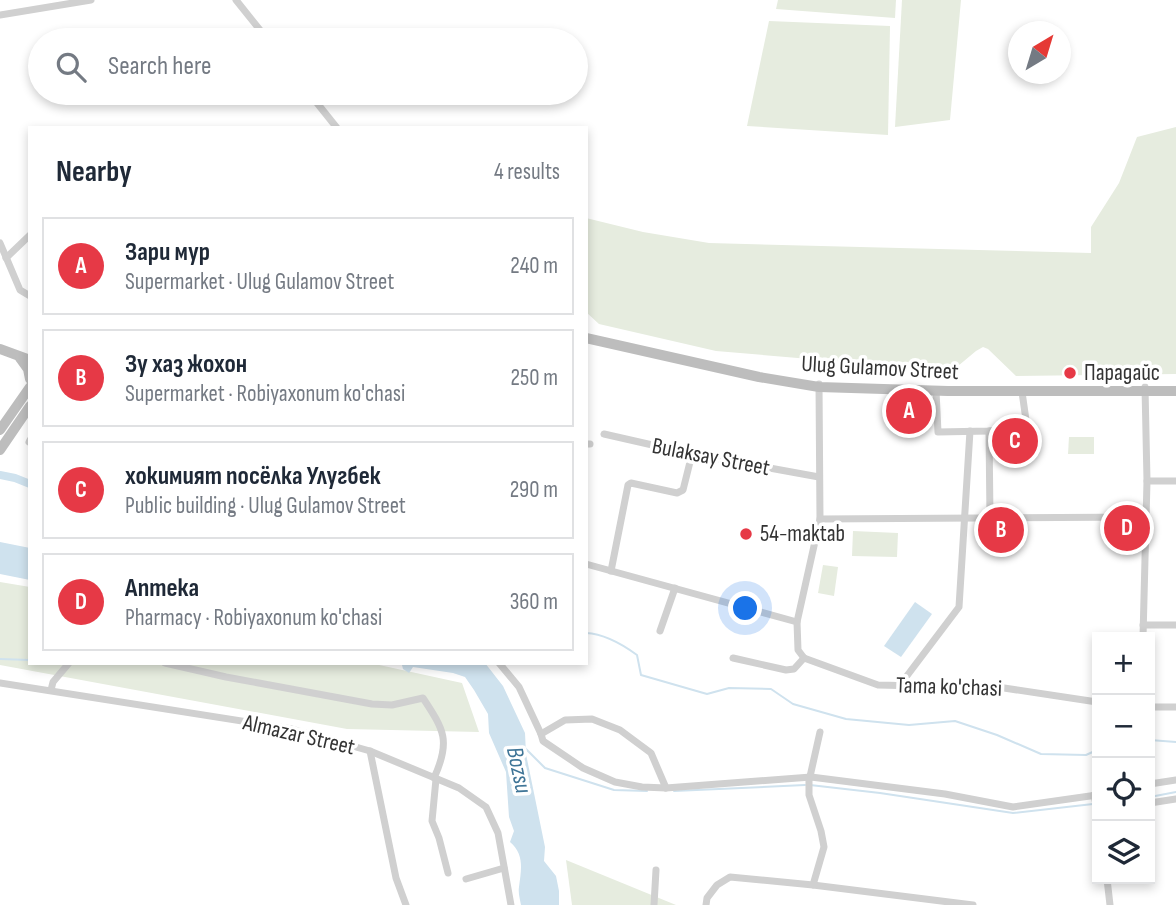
<!DOCTYPE html>
<html lang="en">
<head>
<meta charset="utf-8">
<style>
  :root { --surface:#fff; --page:#f6f6f7; --text:#1f2937; --muted:#747a83; --line:#e0e1e3; --accent:#e63946 }
  body { margin:0; font-family:"Sofia Sans Condensed",sans-serif; background:var(--page); color:var(--text) }
  .controls { position:absolute; right:21px; bottom:21px; display:grid; overflow:hidden; border-radius:0px; box-shadow:0 4px 10px #0003 }
  .controls button { width:63px; height:63px; display:grid; place-items:center; padding:0; border:0; border-bottom:2px solid var(--line); background:var(--surface); color:var(--text); font:35px sans-serif }
  .compass { position:absolute; left:1008px; top:21px; width:63px; height:63px; border-radius:50%; background:var(--surface); box-shadow:0 4px 10px #0003; rotate:38deg }
  .you { position:absolute; left:746px; top:609px; width:24px; height:24px; margin:-18px; border:5px solid #fff; border-radius:50%; background:#1a73e8; box-shadow:0 0 0 10px #1a73e833 }
  .badge { display:grid; place-items:center; width:46px; height:46px; border-radius:50%; background:var(--accent); color:#fff; font-size:23px; font-weight:700 }
  .pin { position:absolute; translate:-50% -50%; border:4px solid #fff; box-shadow:0 2px 7px #0006 }
  .list { margin:0; padding:0; list-style:none }
  h2 { display:flex; justify-content:space-between; align-items:center; height:91px; margin:0; padding:0 28px; font-size:30px }
  h2 small { font-size:23px; font-weight:400; color:var(--muted) }
  .list li { display:grid; grid-template-columns:46px 1fr auto; gap:21px; align-items:center; box-sizing:border-box; height:98px; margin:0 14px 14px; padding:0 14px; border:2px solid var(--line); border-radius:0px }
  .list b { display:block; font-size:26px; white-space:nowrap }
  .list p { margin:0; font-size:23px; white-space:nowrap; color:var(--muted) }
  .list em { font-size:23px; font-style:normal; color:var(--muted) }
  .icon { flex:none; width:38px; height:38px; fill:none; stroke:currentColor; stroke-width:2; stroke-linecap:round; stroke-linejoin:round }
  .map { position:relative; flex:none; width:1176px; height:905px; overflow:hidden }
  .search { position:absolute; background:var(--surface); box-shadow:0 4px 10px #0003; left:28px; top:28px; width:560px; height:77px; display:flex; align-items:center; gap:18px; box-sizing:border-box; padding:0 24px; border-radius:38px; color:var(--muted); font-size:26px }
  .panel { position:absolute; background:var(--surface); box-shadow:0 4px 10px #0003; left:28px; top:126px; width:560px; height:539px; border-radius:0px }
  .map>svg:first-child { display:block }
</style>
</head>
<body>
<div class="map">
<svg width="1176" height="905" viewBox="0 0 1176 905">
  <rect width="100%" height="100%" fill="#fff"/>
  <g fill="#e6ecdf">
    <polygon points="778,0 896,0 895,18 776,9"/>
    <polygon points="902,0 961,0 950,120 895,127"/>
    <polygon points="769,21 890,26 888,135 747,126"/>
    <polygon points="1176,127 1176,374 1016,376 988,349 983,347 976,351 952,371 716,351 599,324 586,312 586,218 643,232 709,243 1091,253 1091,227 1119,183 1137,137"/>
    <polygon points="1069,437 1094,437 1094,454 1068,454"/>
    <polygon points="853,531 898,533 897,557 852,556"/>
    <polygon points="823,565 838,567 834,596 818,593"/>
    <polygon points="0,582 30,587 30,663 370,663 462,683 479,732 347,729 0,665"/>
    <polygon points="566,860 676,905 572,905"/>
  </g>
  <g fill="#cfe2ee">
    <polygon points="0,542 30,548 30,580 0,574"/>
    <polygon points="915,602 932,614 901,657 884,646"/>
    <path d="M399,663H485L503,686L525,733L526,754L545,847L544,861L556,876L559,891V905H521C520,899 518,893 519,887C521,870 525,855 510,842L514,831L509,817L506,772L489,733L488,714L474,690L465,677L453,673L413,667L409,673L403,669L402,665Z"/>
  </g>
  <g fill="none" stroke-linecap="round" stroke-linejoin="round">
    <g stroke="#cfe2ee" stroke-width="2">
      <path d="M586,633C605,634 622,644 637,655L641,675L700,692L707,694L729,688L771,689L793,704L846,719L909,725L955,721L997,735L1041,754L1086,755L1097,750"/>
      <polyline points="0,659 30,660"/>
      <polyline points="1150,740 1176,742"/>
      <polyline points="525,748 545,768 614,790 647,791"/>
      <polyline points="810,785 880,793 1013,813 1093,804"/>
      <polyline points="674,791 805,785"/>
      <polyline points="1150,797 1176,792"/>
    </g>
    <polyline stroke="#cfe2ee" stroke-width="8" points="0,475 15,478 30,484"/>
    <g stroke="#d0d0d0" stroke-width="7">
      <polyline points="236,0 268,40"/>
      <polyline points="0,15 91,0"/>
      <polyline points="309,93 337,128"/>
      <polyline points="0,243 20,290 30,296"/>
      <polyline points="6,258 30,235"/>
      <polyline points="936,391 938,432 989,431 1027,427 1022,392"/>
      <polyline points="989,431 990,518"/>
      <polyline points="604,434 692,454 819,477"/>
      <polyline points="29,442 30,440"/>
      <polyline points="586,444 590,444"/>
      <polyline points="1147,481 1176,481"/>
      <polyline points="820,519 1145,517"/>
      <polyline points="586,564 797,622"/>
      <polyline points="611,571 628,485 631,483 677,493 683,490 692,454"/>
      <polyline points="1143,625 1176,625"/>
      <polyline points="660,631 675,588"/>
      <polyline points="1143,637 1147,481 1145,387"/>
      <polyline points="733,658 786,670 794,669 804,658"/>
      <polyline points="804,658 878,685 1004,688 1097,702"/>
      <polyline points="804,658 798,650 797,622 820,519 819,384"/>
      <path d="M165,663L226,677L372,704L392,705L423,698C444,730 451,741 434,778"/>
      <polyline points="499,663 519,687 541,734 543,741 583,768 615,782 642,787 666,788 811,777 945,794 1013,807 1097,795"/>
      <polyline points="0,683 292,729 370,751 459,788 486,807 498,833 511,905"/>
      <polyline points="900,685 959,607 970,431"/>
      <polyline points="51,690 53,682 69,663"/>
      <polyline points="1150,707 1176,707"/>
      <polyline points="541,734 565,720 592,719 620,730 651,753 666,788"/>
      <polyline points="370,751 396,878 406,905"/>
      <polyline points="436,779 432,821 439,838 448,873"/>
      <polyline points="1150,784 1176,780"/>
      <polyline points="1150,803 1176,799"/>
      <polyline points="466,879 504,868"/>
      <polyline points="1107,879 1110,905"/>
      <polyline points="813,885 824,847 821,831 809,795 809,781 820,732"/>
      <polyline points="654,905 656,870"/>
      <polyline points="706,905 707,898 717,885 730,877 813,885 973,905"/>
    </g>
    <g stroke="#bdbdbd" stroke-width="10">
      <polyline points="586,338 759,377 819,387 948,391 1176,391"/>
      <polyline points="0,349 30,360"/>
      <polyline points="20,358 28,369 30,379"/>
      <polyline points="0,430 30,387"/>
      <polyline points="0,450 30,406"/>
    </g>
    <polyline stroke="#d0d0d0" stroke-width="7" points="1094,795 1097,809"/>
  </g>
  <g fill="#e63946" stroke="#fff" stroke-width="2.5">
    <circle cx="1070" cy="373" r="7"/>
    <circle cx="746" cy="534" r="7"/>
  </g>
  <g text-anchor="middle" dominant-baseline="central" stroke-width="7" stroke-linejoin="round" paint-order="stroke">
    <g font-size="23" fill="#333" stroke="#fff">
      <text transform="translate(880 368) rotate(3)">Ulug Gulamov Street</text>
      <text transform="translate(711 457) rotate(11)">Bulaksay Street</text>
      <text transform="translate(949 687) rotate(2)">Tama ko'chasi</text>
      <text transform="translate(299 735) rotate(13)">Almazar Street</text>
    </g>
    <g font-size="23" fill="#333" stroke="#fff" text-anchor="start">
      <text x="1084" y="373">Парадайс</text>
      <text x="760" y="534">54-maktab</text>
    </g>
    <g font-size="24" font-style="italic" fill="#3f7597" stroke="#fff">
      <text transform="translate(519 770) rotate(78)">Bozsu</text>
    </g>
  </g>
</svg>
<div class="controls">
<button>+</button>
<button>−</button>
<button><svg class="icon" aria-label="locate" viewBox="0 0 24 24"><circle cx="12" cy="12" r="6"/><path d="M12 2v4M12 18v4M2 12h4M18 12h4"/></svg></button>
<button><svg class="icon" aria-label="layers" viewBox="0 0 24 24"><path d="M12 4l9 5-9 5-9-5zM3 14l9 5 9-5"/></svg></button>
</div>
<svg class="compass" viewBox="-18 -18 36 36"><path d="M0-13l5 13h-10z" fill="#e53935"/><path d="M0 13l5-13h-10z" fill="#747a83"/></svg>
<div class="you"></div>
<div class="pin badge" style="left:909px;top:411px">A</div>
<div class="pin badge" style="left:1001px;top:530px">B</div>
<div class="pin badge" style="left:1015px;top:441px">C</div>
<div class="pin badge" style="left:1127px;top:528px">D</div>
<div class="search"><svg class="icon" aria-label="search" viewBox="0 0 24 24"><circle cx="10" cy="10" r="6"/><path d="M15 15l6 6"/></svg>Search here</div>
<section class="panel">
<h2>Nearby<small>4 results</small></h2>
<ul class="list">
<li><span class="badge">A</span><div><b>Зари мур</b><p>Supermarket · Ulug Gulamov Street</p></div><em>240 m</em></li>
<li><span class="badge">B</span><div><b>Зу хаз жохон</b><p>Supermarket · Robiyaxonum ko'chasi</p></div><em>250 m</em></li>
<li><span class="badge">C</span><div><b>хокимият посёлка Улугбек</b><p>Public building · Ulug Gulamov Street</p></div><em>290 m</em></li>
<li><span class="badge">D</span><div><b>Аптека</b><p>Pharmacy · Robiyaxonum ko'chasi</p></div><em>360 m</em></li>
</ul>
</section>
</div>
</body>
</html>
